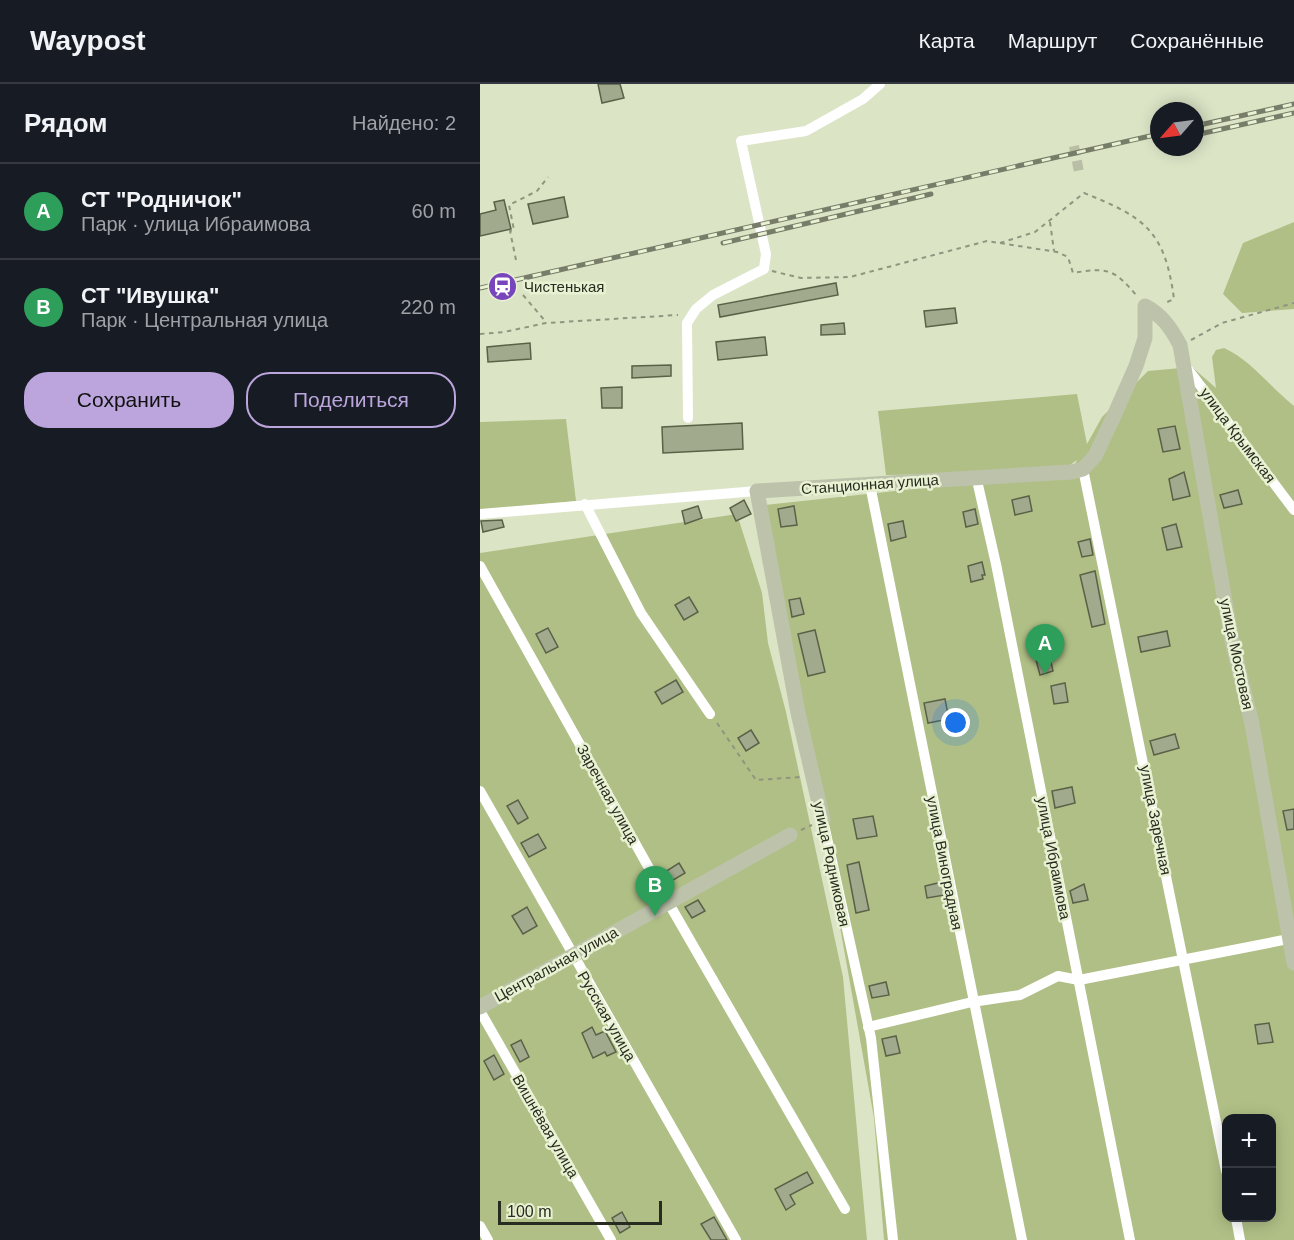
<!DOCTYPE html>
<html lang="ru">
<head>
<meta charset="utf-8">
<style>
  :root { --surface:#171b24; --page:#242831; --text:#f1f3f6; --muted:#9ea1a6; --line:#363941; --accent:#bba5dc }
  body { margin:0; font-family:Helvetica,sans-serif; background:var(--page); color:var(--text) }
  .controls { position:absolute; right:18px; bottom:18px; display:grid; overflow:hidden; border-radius:12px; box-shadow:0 3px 15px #0003 }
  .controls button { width:54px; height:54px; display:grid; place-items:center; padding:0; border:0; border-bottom:2px solid var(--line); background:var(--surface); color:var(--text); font:30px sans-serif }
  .compass { position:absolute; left:670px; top:18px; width:54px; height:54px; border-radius:50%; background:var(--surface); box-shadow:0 3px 15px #0003; rotate:242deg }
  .scale { position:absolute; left:18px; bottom:15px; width:164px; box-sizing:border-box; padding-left:6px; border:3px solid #282c20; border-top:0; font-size:16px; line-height:21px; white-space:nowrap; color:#282c20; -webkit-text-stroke:4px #e9f1d3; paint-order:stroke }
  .you { position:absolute; left:476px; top:639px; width:21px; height:21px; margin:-15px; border:4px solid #fff; border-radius:50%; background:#1a73e8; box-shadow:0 0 0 9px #1a73e833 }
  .badge { display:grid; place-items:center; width:39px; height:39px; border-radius:50%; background:var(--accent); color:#fff; font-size:20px; font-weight:700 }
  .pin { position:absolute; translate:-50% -50px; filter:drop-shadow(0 2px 3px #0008) }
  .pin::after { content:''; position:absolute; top:32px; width:21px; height:18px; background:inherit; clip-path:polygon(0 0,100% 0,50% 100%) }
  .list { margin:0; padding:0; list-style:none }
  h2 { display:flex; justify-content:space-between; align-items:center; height:78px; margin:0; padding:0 24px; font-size:26px }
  h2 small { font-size:20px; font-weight:400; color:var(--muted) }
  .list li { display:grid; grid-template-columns:39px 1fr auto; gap:18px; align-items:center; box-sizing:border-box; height:96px; padding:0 24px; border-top:2px solid var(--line) }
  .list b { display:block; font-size:22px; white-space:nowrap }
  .list p { margin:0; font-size:20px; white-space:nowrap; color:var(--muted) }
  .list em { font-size:20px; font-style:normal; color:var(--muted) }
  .actions { display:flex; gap:12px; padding:18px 24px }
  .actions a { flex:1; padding:14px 0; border:2px solid var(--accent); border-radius:24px; text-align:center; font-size:21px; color:var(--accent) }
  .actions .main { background:var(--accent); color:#111 }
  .map { position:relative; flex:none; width:814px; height:1156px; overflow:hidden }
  header { display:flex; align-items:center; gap:36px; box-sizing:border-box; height:84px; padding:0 30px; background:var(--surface); border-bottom:2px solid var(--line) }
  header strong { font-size:28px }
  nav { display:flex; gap:33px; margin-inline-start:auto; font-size:21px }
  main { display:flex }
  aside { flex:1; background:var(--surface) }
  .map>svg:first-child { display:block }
</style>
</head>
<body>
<header>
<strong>Waypost</strong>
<nav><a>Карта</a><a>Маршрут</a><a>Сохранённые</a></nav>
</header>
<main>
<aside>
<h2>Рядом<small>Найдено: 2</small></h2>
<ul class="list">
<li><span class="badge" style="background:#2e9e5b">A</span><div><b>СТ &quot;Родничок&quot;</b><p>Парк · улица Ибраимова</p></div><em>60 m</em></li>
<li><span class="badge" style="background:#2e9e5b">B</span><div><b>СТ &quot;Ивушка&quot;</b><p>Парк · Центральная улица</p></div><em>220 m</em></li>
</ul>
<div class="actions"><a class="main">Сохранить</a><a>Поделиться</a></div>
</aside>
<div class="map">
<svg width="814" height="1156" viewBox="0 0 814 1156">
  <rect width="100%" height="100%" fill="#dce4c6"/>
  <g fill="#b0bf86" fill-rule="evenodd">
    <polygon points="814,138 814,225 762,229 743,210 763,159"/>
    <path d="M744,264C772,277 790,303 814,322V1156H404L394,1034L285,421L591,388L597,376L580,388L406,391L398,327L597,310L607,360L622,333L668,287L712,283L736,304L732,273L736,266ZM746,1034H792V1134H746Z"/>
    <polygon points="86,335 96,417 0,426 0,338"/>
    <polygon points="257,430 282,509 288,559 306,628 363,893 387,1156 0,1156 0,469"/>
  </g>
  <g fill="#a2aa8e" stroke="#5a6147" stroke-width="1.5">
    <polygon points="118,0 140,0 144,14 122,19"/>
    <polygon points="84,113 88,133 53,140 48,120"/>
    <polygon points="24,116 31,145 0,152 0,130 16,126 14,118"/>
    <polygon points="356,199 358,211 240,233 238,221"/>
    <polygon points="475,224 477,239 446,243 444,227"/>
    <polygon points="364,239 365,250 341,251 341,241"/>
    <polygon points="285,253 287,271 238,276 236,258"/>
    <polygon points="50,259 51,275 8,278 7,263"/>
    <polygon points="191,281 191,292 152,294 152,282"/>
    <polygon points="142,303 142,324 122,324 121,304"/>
    <polygon points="262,339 263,365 183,369 182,343"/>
    <polygon points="695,342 700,365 683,368 678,345"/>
    <polygon points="704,388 710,412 693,416 689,395"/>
    <polygon points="758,406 762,420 744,424 740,411"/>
    <polygon points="549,412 552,427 535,431 532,416"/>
    <polygon points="264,416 271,430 256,437 250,424"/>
    <polygon points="218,422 222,434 205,440 202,427"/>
    <polygon points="314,422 317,441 301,443 298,425"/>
    <polygon points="495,425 498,440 486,443 483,428"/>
    <polygon points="22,436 24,443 3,448 1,437"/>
    <polygon points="423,437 426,453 411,457 408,440"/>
    <polygon points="696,440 702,463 687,466 682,444"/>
    <polygon points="610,455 613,471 602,473 598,458"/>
    <polygon points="502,478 505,491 502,491 503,495 491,498 488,482"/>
    <polygon points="615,487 625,540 612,543 600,491"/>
    <polygon points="209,513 218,528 204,536 195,521"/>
    <polygon points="320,514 324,530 312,533 309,516"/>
    <polygon points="68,544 78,563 66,569 56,550"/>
    <polygon points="335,546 345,588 328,592 318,550"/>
    <polygon points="687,547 690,562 661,568 658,553"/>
    <polygon points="569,569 573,587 560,591 555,572"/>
    <polygon points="196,596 203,608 182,620 175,608"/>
    <polygon points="585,599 588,618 574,620 571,602"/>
    <polygon points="465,615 469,635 448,639 444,619"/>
    <polygon points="271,646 279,659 266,667 258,654"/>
    <polygon points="695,650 699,664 674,671 670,657"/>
    <polygon points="592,703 595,719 575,724 572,707"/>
    <polygon points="38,716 48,734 38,740 27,722"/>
    <polygon points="814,725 814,745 807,746 803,727"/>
    <polygon points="393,732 397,752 377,755 373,735"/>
    <polygon points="58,750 66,764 49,773 41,759"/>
    <polygon points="379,778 389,826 376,829 367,781"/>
    <polygon points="199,779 205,789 190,798 185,788"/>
    <polygon points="462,798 465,811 447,814 445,802"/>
    <polygon points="604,800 608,816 593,819 590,807"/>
    <polygon points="218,816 225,827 212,834 205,823"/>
    <polygon points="47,823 57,842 43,850 32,832"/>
    <polygon points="406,898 409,911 392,914 389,902"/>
    <polygon points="789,939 793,958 778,960 775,941"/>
    <polygon points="112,943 116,951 125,947 136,968 127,972 125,968 113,974 102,949"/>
    <polygon points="416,952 420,969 406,972 402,955"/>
    <polygon points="41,956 49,973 40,978 31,961"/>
    <polygon points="14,971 24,990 14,996 4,977"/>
    <polygon points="327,1088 333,1099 310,1111 315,1120 306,1126 295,1105"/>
    <polygon points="142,1128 150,1143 140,1149 132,1134"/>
    <polygon points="234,1133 247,1156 231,1156 221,1140"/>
  </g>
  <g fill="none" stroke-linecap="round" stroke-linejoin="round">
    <polyline stroke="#b8bfa5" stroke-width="10" stroke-dasharray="10 5" stroke-linecap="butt" points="594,62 599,88"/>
    <g stroke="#8f957f" stroke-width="2" stroke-dasharray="4.5 4.5" stroke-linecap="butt">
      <polyline points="570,138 574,167"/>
      <path d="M520,159L555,148L604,109C664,133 685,146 694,215L685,219"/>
      <polyline points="36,176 30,147 34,146 29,121 57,107 68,93"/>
      <path d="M292,187L321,194L370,193L507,157L577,168L588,173L593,189C628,183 634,185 657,212"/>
      <polyline points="43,211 66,238"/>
      <polyline points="0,250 24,248 66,239 198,231"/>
      <polyline points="711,256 742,239 814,219"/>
      <polyline points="237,639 276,696 321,693"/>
      <polyline points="321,746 332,741"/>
    </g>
    <g stroke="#fff" stroke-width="10">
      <polyline points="704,280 814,426"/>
      <polyline points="208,334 207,239 216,225 233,211 284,185 286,170 261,57 326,47 383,15 400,0"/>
      <polyline points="603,385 746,1087"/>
      <polyline points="496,392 516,480 650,1156"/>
      <polyline points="390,401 542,1156"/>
      <polyline points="105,420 161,529 230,630"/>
      <polyline points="0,430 277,407"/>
      <polyline points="0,482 188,818 365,1125"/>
      <polyline points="0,707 256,1156"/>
      <polyline points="343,736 391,954 413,1156"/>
      <polyline points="0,927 131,1156"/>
      <polyline points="388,943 492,918 540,911 578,892 599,896 814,854"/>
      <polyline points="756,1134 760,1156"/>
      <polyline points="0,1142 8,1156"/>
    </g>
    <g stroke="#bdc3ab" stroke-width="15">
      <path d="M343,736L318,629L277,407L591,388L603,385L615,372L633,334L656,282L665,254V222C682,231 691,244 700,261L752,557L772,640L814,879"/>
      <polyline points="0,923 310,751"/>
    </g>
    <defs>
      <g id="rail">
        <polyline points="715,42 814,20"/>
        <polyline points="715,51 814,29"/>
        <polyline points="243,159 451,110"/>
        <polyline points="0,204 679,50"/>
      </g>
    </defs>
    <use href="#rail" stroke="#777d69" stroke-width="5"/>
    <use href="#rail" stroke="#e9f1d3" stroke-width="3" stroke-dasharray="9" stroke-linecap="butt"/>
  </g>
  <defs>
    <symbol id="station-disc" viewBox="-11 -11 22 22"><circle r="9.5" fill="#7845bc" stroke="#e9f1d3"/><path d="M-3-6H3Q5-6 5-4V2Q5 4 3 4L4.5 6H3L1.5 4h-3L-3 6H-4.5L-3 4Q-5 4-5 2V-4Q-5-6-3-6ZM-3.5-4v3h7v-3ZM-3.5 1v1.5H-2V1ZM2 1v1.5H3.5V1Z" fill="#fff"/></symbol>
  </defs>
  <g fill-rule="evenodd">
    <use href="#station-disc" x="6" y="186" width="33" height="33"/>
  </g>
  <g text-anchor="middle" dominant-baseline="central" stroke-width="5" stroke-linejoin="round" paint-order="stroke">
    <g font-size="15" fill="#282c20" stroke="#e9f1d3" text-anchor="start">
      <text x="44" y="202">Чистенькая</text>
    </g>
    <g font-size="15" fill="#282c20" stroke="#e9f1d3">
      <text transform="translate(758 351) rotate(53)">улица Крымская</text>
      <text transform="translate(390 400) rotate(-4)">Станционная улица</text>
      <text transform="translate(757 570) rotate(78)">улица Мостовая</text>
      <text transform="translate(128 710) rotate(61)">Заречная улица</text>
      <text transform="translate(676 736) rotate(79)">улица Заречная</text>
      <text transform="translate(574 774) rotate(79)">улица Ибраимова</text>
      <text transform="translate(465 779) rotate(79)">улица Виноградная</text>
      <text transform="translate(352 780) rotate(78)">улица Родниковая</text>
      <text transform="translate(76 880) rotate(-29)">Центральная улица</text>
      <text transform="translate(127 932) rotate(60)">Русская улица</text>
      <text transform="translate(66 1042) rotate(60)">Вишнёвая улица</text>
    </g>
  </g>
</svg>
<div class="controls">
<button>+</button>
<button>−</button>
</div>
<svg class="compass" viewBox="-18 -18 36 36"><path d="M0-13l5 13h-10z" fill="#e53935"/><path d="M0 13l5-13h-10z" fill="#9ea1a6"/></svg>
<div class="scale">100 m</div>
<div class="you"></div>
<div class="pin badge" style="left:565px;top:590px;background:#2e9e5b">A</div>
<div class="pin badge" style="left:175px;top:832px;background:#2e9e5b">B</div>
</div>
</main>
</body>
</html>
